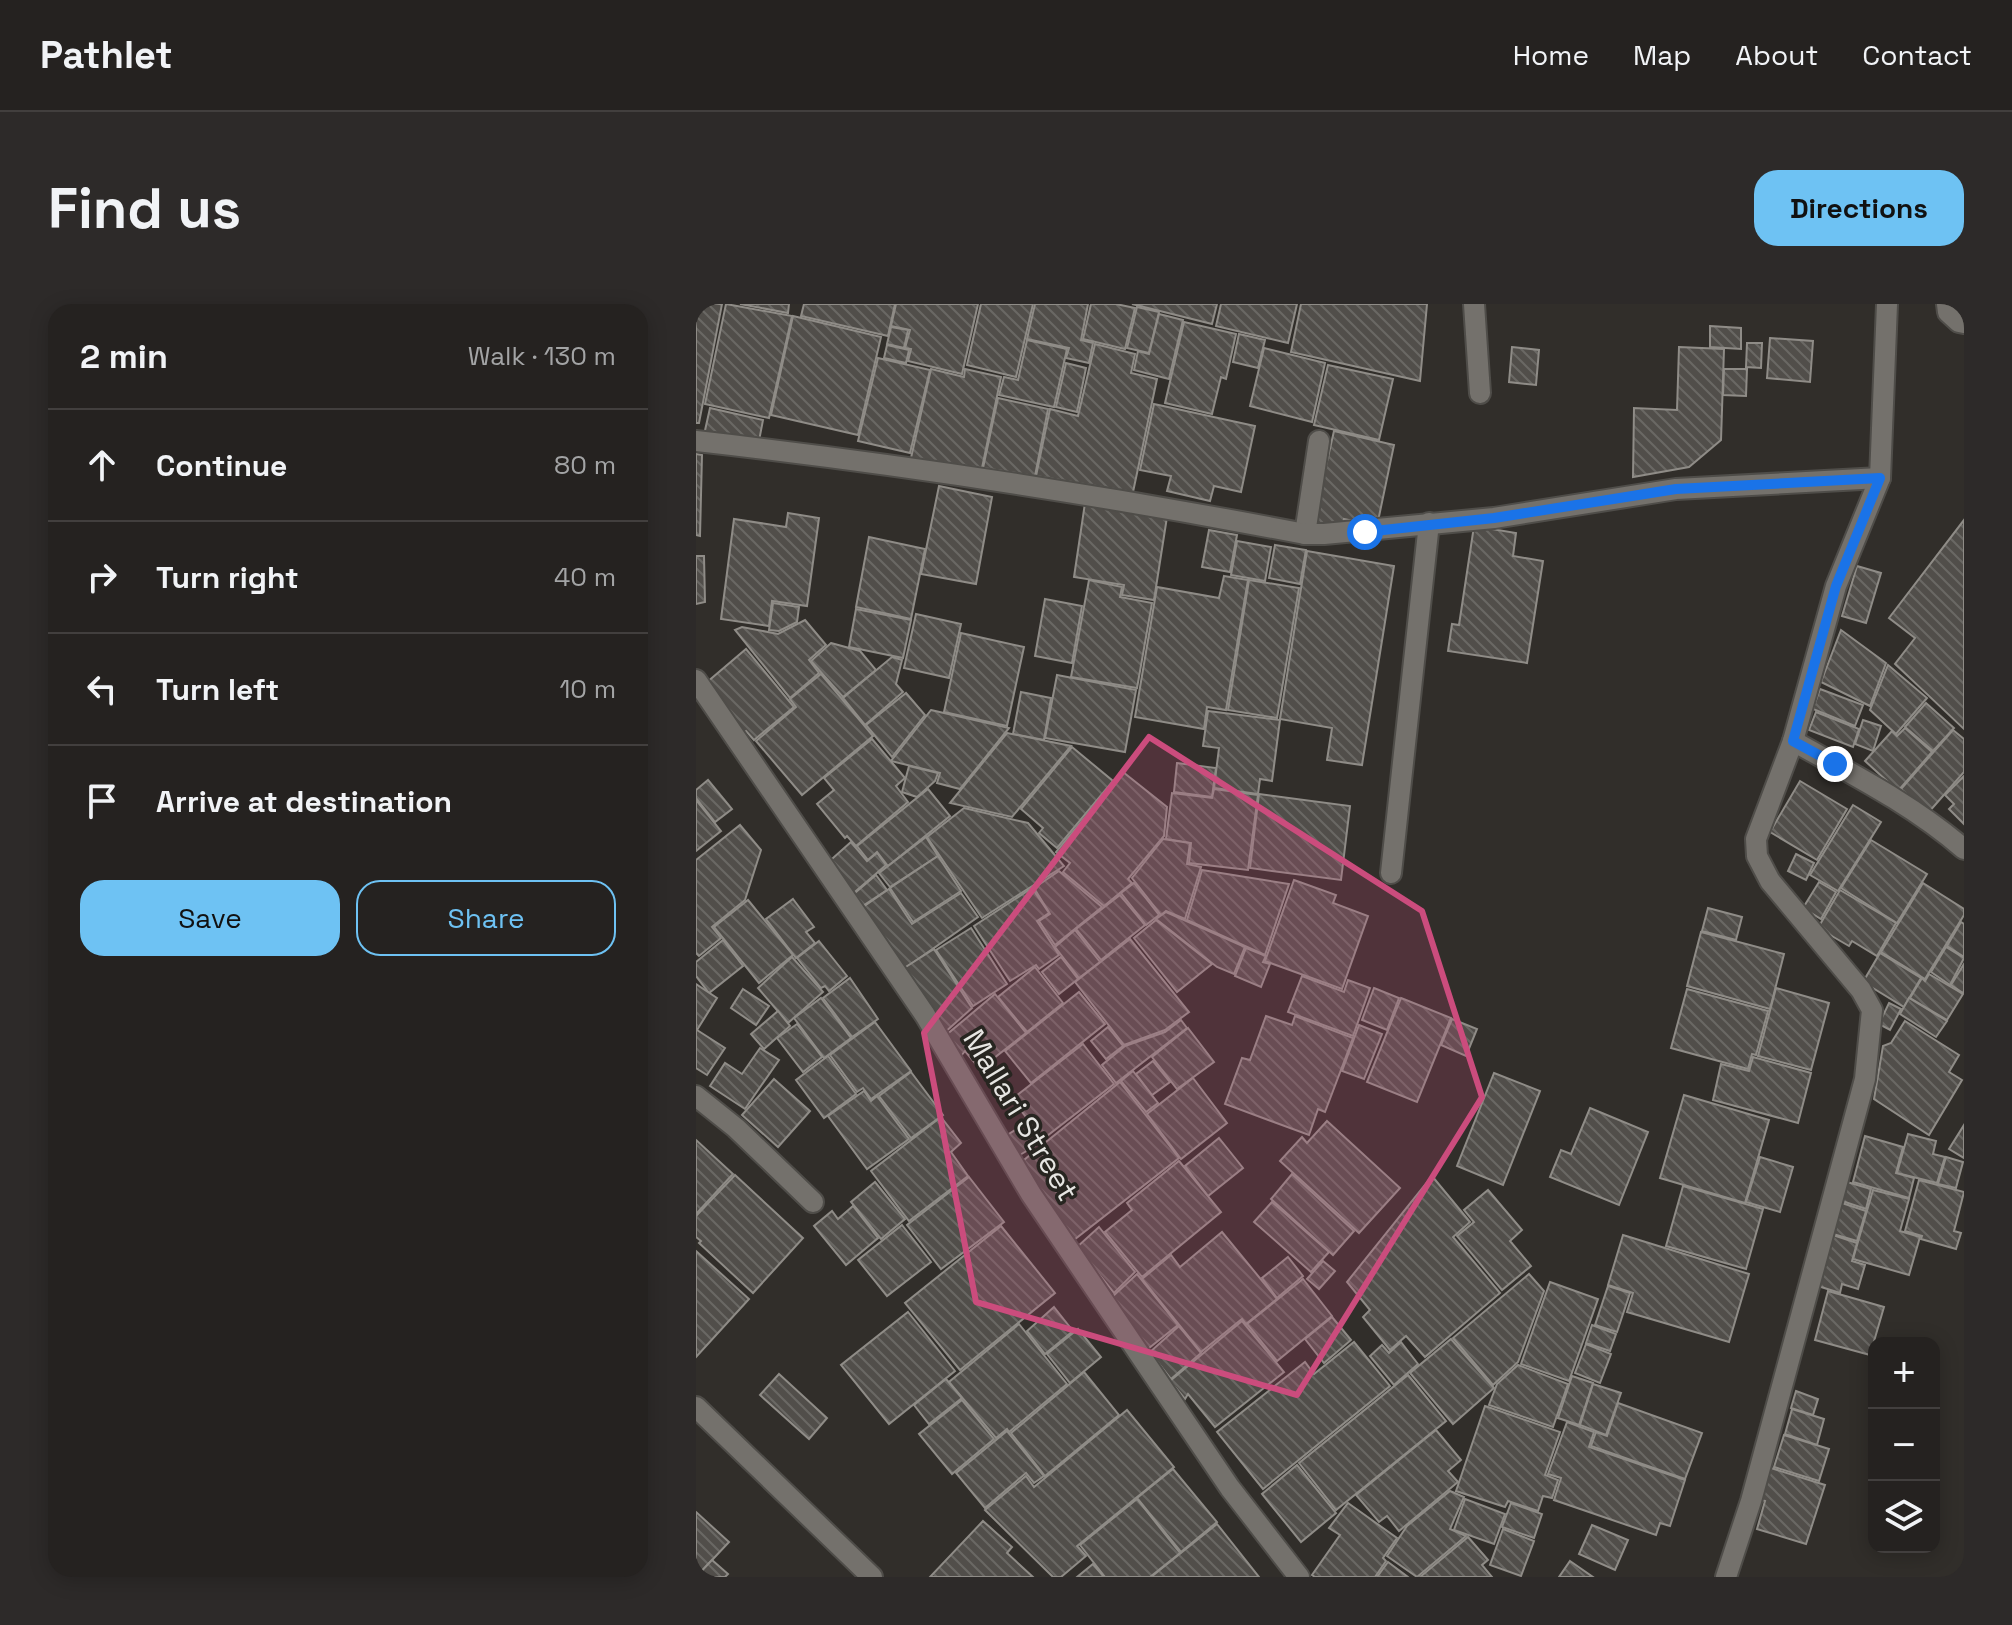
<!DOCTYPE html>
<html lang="en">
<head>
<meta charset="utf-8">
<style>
  :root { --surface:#252220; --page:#2d2a29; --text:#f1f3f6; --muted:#a3a4a5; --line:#423f3e; --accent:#6ec2f3 }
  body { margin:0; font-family:"Space Grotesk",sans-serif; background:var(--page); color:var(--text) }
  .controls { position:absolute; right:24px; bottom:24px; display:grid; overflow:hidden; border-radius:16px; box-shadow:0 4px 20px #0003 }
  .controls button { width:72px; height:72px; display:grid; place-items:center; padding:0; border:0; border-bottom:2px solid var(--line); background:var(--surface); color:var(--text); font:40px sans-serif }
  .stop { position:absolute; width:24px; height:24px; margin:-18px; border:6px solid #1a73e8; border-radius:50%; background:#fff }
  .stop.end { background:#1a73e8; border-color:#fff; box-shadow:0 2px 8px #0008 }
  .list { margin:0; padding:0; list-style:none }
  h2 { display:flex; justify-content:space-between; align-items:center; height:104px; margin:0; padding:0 32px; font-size:34px }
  h2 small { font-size:26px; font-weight:400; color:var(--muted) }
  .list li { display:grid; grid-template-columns:52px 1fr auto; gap:24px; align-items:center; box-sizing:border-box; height:112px; padding:0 32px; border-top:2px solid var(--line) }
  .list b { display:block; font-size:30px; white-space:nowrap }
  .list em { font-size:26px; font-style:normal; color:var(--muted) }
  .actions { display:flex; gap:16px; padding:24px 32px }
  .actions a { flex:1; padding:18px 0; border:2px solid var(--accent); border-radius:24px; text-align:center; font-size:28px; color:var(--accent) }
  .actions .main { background:var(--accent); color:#111 }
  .icon { flex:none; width:44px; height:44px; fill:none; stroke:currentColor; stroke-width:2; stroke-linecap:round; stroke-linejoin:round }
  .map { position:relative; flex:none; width:1268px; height:1273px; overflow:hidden; border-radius:24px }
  header { display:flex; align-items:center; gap:48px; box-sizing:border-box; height:112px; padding:0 40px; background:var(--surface); border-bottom:2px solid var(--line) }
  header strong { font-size:38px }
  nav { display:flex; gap:44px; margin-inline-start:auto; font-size:28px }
  .intro { display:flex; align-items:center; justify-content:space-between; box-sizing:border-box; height:192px; padding:0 48px }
  h1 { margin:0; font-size:56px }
  .button { padding:20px 36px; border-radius:24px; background:var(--accent); color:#111; font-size:28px; font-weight:700 }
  main { display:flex; gap:48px; padding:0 48px }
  aside { flex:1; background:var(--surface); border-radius:24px; box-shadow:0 4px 20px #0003 }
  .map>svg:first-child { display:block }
</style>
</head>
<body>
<header>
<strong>Pathlet</strong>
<nav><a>Home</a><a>Map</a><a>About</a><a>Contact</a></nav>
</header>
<div class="intro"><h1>Find us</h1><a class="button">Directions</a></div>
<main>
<aside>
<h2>2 min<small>Walk · 130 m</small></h2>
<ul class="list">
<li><svg class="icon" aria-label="ahead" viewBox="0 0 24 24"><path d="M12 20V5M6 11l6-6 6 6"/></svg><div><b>Continue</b></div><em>80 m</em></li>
<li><svg class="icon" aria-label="right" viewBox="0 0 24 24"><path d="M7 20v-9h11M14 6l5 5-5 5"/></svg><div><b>Turn right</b></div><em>40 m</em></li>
<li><svg class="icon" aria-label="left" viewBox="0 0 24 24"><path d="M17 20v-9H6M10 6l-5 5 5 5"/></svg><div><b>Turn left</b></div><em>10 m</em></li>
<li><svg class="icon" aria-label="arrive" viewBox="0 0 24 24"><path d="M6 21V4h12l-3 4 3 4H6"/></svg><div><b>Arrive at destination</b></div></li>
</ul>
<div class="actions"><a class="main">Save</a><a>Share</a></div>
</aside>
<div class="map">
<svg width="1268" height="1273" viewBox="0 0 1268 1273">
  <defs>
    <pattern id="building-back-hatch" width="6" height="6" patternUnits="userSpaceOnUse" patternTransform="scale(2)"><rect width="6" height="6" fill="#514e4a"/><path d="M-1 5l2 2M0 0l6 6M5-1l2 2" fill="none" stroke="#6a6864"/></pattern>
  </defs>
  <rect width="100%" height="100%" fill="#312e2a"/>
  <g fill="url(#building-back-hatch)" stroke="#8f8c87" stroke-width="2">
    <polygon points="0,0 26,0 3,119 0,119"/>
    <polygon points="30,0 96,12 73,114 9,100"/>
    <polygon points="44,0 93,0 92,9"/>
    <polygon points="108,0 199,0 192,32 105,12"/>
    <polygon points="200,0 282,0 266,70 212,57 215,45 209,44 214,26 195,22"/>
    <polygon points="285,0 337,0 320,73 271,61"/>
    <polygon points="339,0 392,0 385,36 397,39 393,59 370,54 373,44 331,35"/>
    <polygon points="395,0 420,0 439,4 429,45 387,35"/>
    <polygon points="436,0 521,0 516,20"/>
    <polygon points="525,0 601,0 592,39 520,22"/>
    <polygon points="605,0 731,0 724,77 595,48"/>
    <polygon points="441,3 463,8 453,49 431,44"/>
    <polygon points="463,10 487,16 473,75 438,66 442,47 453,50"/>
    <polygon points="97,12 185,33 162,131 75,111"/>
    <polygon points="488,18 540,30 530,75 525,73 516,110 469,99"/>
    <polygon points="1014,22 1045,24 1045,45 1014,43"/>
    <polygon points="195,23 212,26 208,44 191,40"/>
    <polygon points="543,30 569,36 562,64 537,58"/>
    <polygon points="1074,34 1117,37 1114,78 1071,74"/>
    <polygon points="331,36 371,45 358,103 303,91 308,73 322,76"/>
    <polygon points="1051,39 1066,39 1065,64 1050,63"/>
    <polygon points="399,40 439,50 435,69 461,75 437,188 340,172 354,105 382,112"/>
    <polygon points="191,41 213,46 210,59 188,54"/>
    <polygon points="816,43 843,46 840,81 813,78"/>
    <polygon points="983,43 1028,45 1025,136 993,163 937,173 938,104 981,106"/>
    <polygon points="568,44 629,59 616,118 554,102"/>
    <polygon points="182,54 234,66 214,149 162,137"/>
    <polygon points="370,59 390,64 381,108 360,103"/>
    <polygon points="632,61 697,75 683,136 618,121"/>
    <polygon points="235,65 268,73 269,65 305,73 286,164 215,154"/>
    <polygon points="1028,65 1051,65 1050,92 1027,91"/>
    <polygon points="302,94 352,105 339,172 287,164"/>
    <polygon points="458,100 559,122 545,188 518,182 514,197 471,187 475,172 444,166"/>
    <polygon points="14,104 67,116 63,137 8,131"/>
    <polygon points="638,127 698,141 681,222 648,215 647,226 617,219"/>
    <polygon points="0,150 6,151 4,232 0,231"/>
    <polygon points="243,182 296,193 280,280 225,270"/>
    <polygon points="389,199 471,213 458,296 426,291 428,281 378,273"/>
    <polygon points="92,209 123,214 111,302 76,297 73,322 25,315 38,215 90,223"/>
    <polygon points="1268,216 1268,425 1199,360 1219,334 1193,314"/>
    <polygon points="778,222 820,229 817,252 847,257 831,359 752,347 756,320 763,321"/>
    <polygon points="513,226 541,231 534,268 506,263"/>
    <polygon points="173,233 229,245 215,315 160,303"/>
    <polygon points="541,237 575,243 569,277 535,271"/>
    <polygon points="579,241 610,246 604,280 573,274"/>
    <polygon points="611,247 698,262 666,461 631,456 636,424 584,415"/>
    <polygon points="0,252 8,252 9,298 0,300"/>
    <polygon points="1161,262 1185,269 1170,319 1146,312"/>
    <polygon points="528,272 552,276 530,406 511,403 508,425 439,413 461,283 523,294"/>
    <polygon points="393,276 426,283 424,293 456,299 441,384 375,373"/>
    <polygon points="553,276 603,284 581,414 532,406"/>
    <polygon points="349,295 386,302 376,359 339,352"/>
    <polygon points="77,299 103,303 101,318 83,327 73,326"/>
    <polygon points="160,305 215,316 207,354 153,343"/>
    <polygon points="220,310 265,320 253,374 208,364"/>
    <polygon points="109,316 130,341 113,356 123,369 94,394 39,326 46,323 82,330"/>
    <polygon points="1145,326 1190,359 1174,402 1125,378"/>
    <polygon points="265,329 328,343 311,422 248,408"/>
    <polygon points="135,339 164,347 180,366 147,393 115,357"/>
    <polygon points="50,345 98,403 58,436 50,427 42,433 10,379"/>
    <polygon points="196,353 206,356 200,380 207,388 169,421 147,394"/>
    <polygon points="1192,361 1231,394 1200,430 1174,406"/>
    <polygon points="125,370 177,432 106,491 60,437 100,403 94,395"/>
    <polygon points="361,371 440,386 429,448 349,434"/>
    <polygon points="1124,385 1167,401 1159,422 1117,405"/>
    <polygon points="325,388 355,394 348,436 317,430"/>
    <polygon points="210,389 229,411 196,453 170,421"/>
    <polygon points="1230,399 1258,424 1237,447 1209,423"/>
    <polygon points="235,406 313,424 264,485 241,479 244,469 195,457"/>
    <polygon points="512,407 584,416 576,477 564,475 562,490 518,484 523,444 507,442"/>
    <polygon points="1120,408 1163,425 1157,443 1113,426"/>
    <polygon points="1167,416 1185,422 1177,447 1159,440"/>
    <polygon points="1209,424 1236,448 1202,487 1169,457 1196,427 1201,432"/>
    <polygon points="1257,426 1268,435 1268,468 1232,509 1205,485"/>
    <polygon points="311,429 375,442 316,513 254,499"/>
    <polygon points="176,435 209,474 200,482 212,498 160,542 151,532 149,534 121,500 138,486 128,474"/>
    <polygon points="376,443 417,477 361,544 343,529 347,524 325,505"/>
    <polygon points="481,459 520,464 516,493 478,488"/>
    <polygon points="213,462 242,469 239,477 221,493 206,488"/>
    <polygon points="427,468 471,503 468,532 432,575 436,579 408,602 367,568 374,559 360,548"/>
    <polygon points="1268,472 1268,520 1253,505 1258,500 1249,491"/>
    <polygon points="12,476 36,505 19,518 0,494 0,486"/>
    <polygon points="1104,477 1151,505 1121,556 1074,528"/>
    <polygon points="232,485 254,512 192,562 181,548 172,556 161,542"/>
    <polygon points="518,485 562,491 552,566 493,559 495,539 470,535 476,489 516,494"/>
    <polygon points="563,490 654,502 645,576 554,564"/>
    <polygon points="0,496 25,527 0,547"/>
    <polygon points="1157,501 1185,518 1142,587 1114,571"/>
    <polygon points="268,504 332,519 368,562 286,614 231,533"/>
    <polygon points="44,521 65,546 49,596 16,623 25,634 3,652 0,649 0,556"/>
    <polygon points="230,533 242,552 194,583 183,569"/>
    <polygon points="467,535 494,539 491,560 505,563 489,615 470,607 465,611 436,574"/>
    <polygon points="1175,536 1231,570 1201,619 1145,584"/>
    <polygon points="155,538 171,557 181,549 190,561 153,593 128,562"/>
    <polygon points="1100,550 1118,559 1110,576 1092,567"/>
    <polygon points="242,552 265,587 217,618 194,584"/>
    <polygon points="506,566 593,580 569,651 491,616"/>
    <polygon points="363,567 406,603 359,641 343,617 354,610 338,584"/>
    <polygon points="180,571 191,586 162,605 153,594"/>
    <polygon points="598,576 640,591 637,599 672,612 646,685 569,657"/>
    <polygon points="1123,578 1140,588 1125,615 1107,604"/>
    <polygon points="438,579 463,611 450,621 425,589"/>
    <polygon points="1227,579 1268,605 1268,611 1229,675 1185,648"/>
    <polygon points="336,584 353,609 341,617 363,651 343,665 340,661 314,677 278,622"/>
    <polygon points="193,585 216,620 265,589 282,613 208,665 167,603"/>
    <polygon points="1144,586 1200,619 1181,652 1156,637 1153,642 1122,624"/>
    <polygon points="424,591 449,621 405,656 380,625"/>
    <polygon points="97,595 118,623 110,628 119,639 100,654 70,615"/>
    <polygon points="52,596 97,651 63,679 18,623"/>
    <polygon points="1012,604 1046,613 1040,636 1006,627"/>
    <polygon points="470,608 549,643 538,670 521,663 460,615"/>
    <polygon points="460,616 516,660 481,688 438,634"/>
    <polygon points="1265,618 1268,620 1268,653 1251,642"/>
    <polygon points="275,624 311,680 277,702 240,646"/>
    <polygon points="379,626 404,658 383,674 359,643"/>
    <polygon points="1005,628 1088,650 1074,705 991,682"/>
    <polygon points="434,635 493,708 469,726 428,741 379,678"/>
    <polygon points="27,636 47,662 13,689 0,672 0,658"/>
    <polygon points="123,637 151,672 133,687 129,682 125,684 101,654"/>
    <polygon points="1250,643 1268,654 1254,681 1235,668"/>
    <polygon points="550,644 570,652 567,658 574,660 565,683 539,672"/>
    <polygon points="238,645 276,704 247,730 205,666"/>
    <polygon points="1184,649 1225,674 1208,703 1167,678"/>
    <polygon points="96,653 127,688 92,719 62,684"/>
    <polygon points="365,653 382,675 363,690 346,668"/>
    <polygon points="1268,660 1268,687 1267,689 1255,681"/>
    <polygon points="339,663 367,699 331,728 302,693"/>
    <polygon points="1233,670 1267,690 1251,716 1214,694 1226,674 1229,677"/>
    <polygon points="606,672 648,688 652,676 674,684 657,732 592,708"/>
    <polygon points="154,674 182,715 156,733 127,694"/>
    <polygon points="0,680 21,694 1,726 29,744 11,771 0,764"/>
    <polygon points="678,684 703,694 691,726 666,716"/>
    <polygon points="1080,684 1133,699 1115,766 1062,752"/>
    <polygon points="47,685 73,702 60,721 35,704"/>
    <polygon points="991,685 1072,707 1060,751 1056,750 1052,765 975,744"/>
    <polygon points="383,688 409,720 335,779 309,747"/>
    <polygon points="299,690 330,729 284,765 269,747 265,752 249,732"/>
    <polygon points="125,694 155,734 128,754 98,714"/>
    <polygon points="705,694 755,714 721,798 671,778"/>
    <polygon points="1213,694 1251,717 1240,733 1204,710"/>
    <polygon points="1193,699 1205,705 1194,726 1183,720"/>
    <polygon points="82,707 94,722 68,745 55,730"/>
    <polygon points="570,712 596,721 599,712 657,734 629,808 622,805 613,831 529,800 546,754 554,756"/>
    <polygon points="756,715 781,725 770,752 745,741"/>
    <polygon points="485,716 491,724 420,779 406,761 429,742 469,728"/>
    <polygon points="1209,717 1263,751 1253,768 1266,776 1233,831 1178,795 1187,742 1195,739"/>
    <polygon points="179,718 215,767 175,795 167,784 161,788 134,751"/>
    <polygon points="101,720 126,753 107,768 81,734"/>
    <polygon points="663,721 686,730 668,775 646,767"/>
    <polygon points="412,723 427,742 410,755 395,737"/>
    <polygon points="492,724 518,758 481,785 456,753"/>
    <polygon points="387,740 418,780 347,835 316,795"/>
    <polygon points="64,744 83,756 49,805 14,782 29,759 46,770"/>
    <polygon points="132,752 160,790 128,814 100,776"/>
    <polygon points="1057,753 1115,769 1102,819 1017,796 1025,760 1053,767"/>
    <polygon points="457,757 474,778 456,791 440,770"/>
    <polygon points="437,767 462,799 450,808 425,777"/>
    <polygon points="215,768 247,811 215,834 183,792"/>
    <polygon points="798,769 844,787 807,881 761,862"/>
    <polygon points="497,774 531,819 485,855 451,810"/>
    <polygon points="78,775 114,807 82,843 46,811"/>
    <polygon points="424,778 483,854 374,939 323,860"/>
    <polygon points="168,787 175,797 181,792 213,835 171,865 132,812"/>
    <polygon points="988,791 1073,816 1049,899 964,874"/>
    <polygon points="894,804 952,828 923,901 854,873 865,846 875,850"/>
    <polygon points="245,813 265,839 255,848 272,872 213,917 175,867"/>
    <polygon points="631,817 704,884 663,929 584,857 606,833 611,839"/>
    <polygon points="1268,821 1268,854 1253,845"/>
    <polygon points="324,823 339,842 322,852 308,833"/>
    <polygon points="1212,830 1240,837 1237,850 1249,853 1241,879 1201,869"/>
    <polygon points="1169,832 1207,843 1200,869 1218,874 1213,894 1157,878"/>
    <polygon points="523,834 547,864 512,892 489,862"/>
    <polygon points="0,836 37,870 0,910"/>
    <polygon points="1064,853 1097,863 1084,908 1050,898"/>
    <polygon points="1250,853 1267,858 1260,884 1242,880"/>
    <polygon points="483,857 525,908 446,973 409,928 436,906 431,899"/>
    <polygon points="596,870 658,927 637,951 575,895"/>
    <polygon points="39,871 107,934 57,989 3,939 5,937 0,933 0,912"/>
    <polygon points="736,872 774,918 757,933 804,989 729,1053 710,1032 694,1046 667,1013 674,1006 651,978"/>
    <polygon points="273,873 308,918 245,965 211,921"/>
    <polygon points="1223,876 1268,888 1258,927 1265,929 1260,945 1225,935 1226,932 1209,927"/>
    <polygon points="179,878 209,915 185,935 155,898"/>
    <polygon points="1151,878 1175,885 1170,905 1146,897"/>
    <polygon points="987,882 1067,905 1050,965 970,942"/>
    <polygon points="792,886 826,926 814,937 835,962 806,986 761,932 778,918 768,906"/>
    <polygon points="1177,886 1213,895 1204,927 1224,933 1213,971 1157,955"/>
    <polygon points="576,898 633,948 615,968 558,918"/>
    <polygon points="1146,899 1170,907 1161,937 1137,930"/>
    <polygon points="157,902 182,934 150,961 118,922 136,907 142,915"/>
    <polygon points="206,921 235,958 191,992 162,956"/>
    <polygon points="305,922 359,989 264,1066 209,999"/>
    <polygon points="403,923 439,968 418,989 381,943"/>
    <polygon points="526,928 581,995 550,1020 546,1015 505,1048 446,975 475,951 484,963"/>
    <polygon points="927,931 1053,970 1033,1038 931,1008 937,989 912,981"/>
    <polygon points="1137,931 1161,939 1156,957 1169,961 1162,985 1146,980 1144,989 1122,982"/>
    <polygon points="0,947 53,995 0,1053"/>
    <polygon points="592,953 607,972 581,994 566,974"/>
    <polygon points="627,957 639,967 623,985 611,975"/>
    <polygon points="441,970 482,1021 448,1048 416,993"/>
    <polygon points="833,970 848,987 822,1058 797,1081 757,1034"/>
    <polygon points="607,975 636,1012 581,1057 551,1020"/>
    <polygon points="854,978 902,995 873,1077 825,1060"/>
    <polygon points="912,982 934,989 921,1028 899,1021"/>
    <polygon points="1132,987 1188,1003 1174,1051 1119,1036"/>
    <polygon points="358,1003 377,1027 349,1050 331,1027"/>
    <polygon points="212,1008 259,1067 193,1120 145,1061"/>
    <polygon points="636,1013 655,1036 628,1059 609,1035"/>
    <polygon points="546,1017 588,1068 519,1123 492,1090 489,1095 474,1077"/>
    <polygon points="323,1020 371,1080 313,1128 311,1125 300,1134 253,1078"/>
    <polygon points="896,1021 920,1030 914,1047 890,1039"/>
    <polygon points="483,1022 505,1049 475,1075 454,1048"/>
    <polygon points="382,1025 405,1053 374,1079 351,1050"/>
    <polygon points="755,1035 798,1084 757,1120 714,1069"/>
    <polygon points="658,1038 694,1082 567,1185 521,1128 609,1058 618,1070"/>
    <polygon points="705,1038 722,1060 698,1081 674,1052 686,1041 693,1049"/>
    <polygon points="890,1040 915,1050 904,1079 879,1069"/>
    <polygon points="822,1061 872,1080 857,1123 793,1101 801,1080"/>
    <polygon points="388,1068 423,1111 349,1172 315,1129"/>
    <polygon points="83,1070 131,1114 113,1135 64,1091"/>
    <polygon points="712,1071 750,1117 640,1206 603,1159"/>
    <polygon points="876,1072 897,1079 883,1121 862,1114"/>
    <polygon points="250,1075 266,1094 233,1120 218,1101"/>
    <polygon points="897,1080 925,1089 910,1131 884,1121"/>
    <polygon points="1100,1087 1122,1095 1117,1111 1095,1104"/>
    <polygon points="266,1096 298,1135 256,1170 223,1130"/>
    <polygon points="922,1099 1006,1129 989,1175 895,1142 900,1128 911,1132"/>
    <polygon points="789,1102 864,1128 849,1171 862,1176 856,1194 847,1192 842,1207 812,1197 809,1203 760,1187"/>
    <polygon points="1096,1105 1128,1115 1121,1141 1089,1130"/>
    <polygon points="431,1106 478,1163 381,1242 390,1252 365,1273 357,1273 289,1206 330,1172 338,1183"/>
    <polygon points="871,1118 898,1128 893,1143 989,1176 974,1222 964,1219 960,1231 858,1196 865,1174 852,1170"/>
    <polygon points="740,1126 765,1156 752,1167 762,1178 703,1227 691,1212 683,1218 660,1191"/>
    <polygon points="311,1127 348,1172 338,1179 330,1169 289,1204 260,1169"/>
    <polygon points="1088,1131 1133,1145 1123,1177 1078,1163"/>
    <polygon points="601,1161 640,1209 605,1238 566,1190"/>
    <polygon points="1075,1164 1129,1181 1110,1240 1061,1225 1069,1197 1065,1196"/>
    <polygon points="477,1165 521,1218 485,1248 441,1194"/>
    <polygon points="754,1187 768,1193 754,1225 770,1232 721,1273 691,1252 711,1222"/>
    <polygon points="441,1195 484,1249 454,1273 409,1273 384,1241"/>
    <polygon points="769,1195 809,1210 798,1240 758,1226"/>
    <polygon points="652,1199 701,1234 687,1254 690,1257 679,1273 619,1273 616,1271 644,1231 633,1224"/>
    <polygon points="815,1199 846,1210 838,1234 806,1223"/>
    <polygon points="0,1208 33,1238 2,1271 0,1270"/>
    <polygon points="287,1217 316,1243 311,1249 337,1273 234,1273"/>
    <polygon points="521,1220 563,1273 455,1273"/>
    <polygon points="896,1221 932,1236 919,1266 883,1250"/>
    <polygon points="807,1225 838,1237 825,1272 794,1261"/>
    <polygon points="772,1233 792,1256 786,1261 796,1273 724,1273"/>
    <polygon points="16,1256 32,1270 29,1273 0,1273"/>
    <polygon points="874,1257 897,1273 863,1273"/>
    <polygon points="692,1258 712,1273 681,1273"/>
    <polygon points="397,1260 408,1273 381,1273"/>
  </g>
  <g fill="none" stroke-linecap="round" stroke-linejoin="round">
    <defs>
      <g id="lane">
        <polyline points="778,0 784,89"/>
        <polyline points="1251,0 1252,8 1263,18 1268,19"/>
        <polyline points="609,230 623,137"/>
      </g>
      <g id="street">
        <path d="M0,137C204,160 407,191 609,230H628L798,214L980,185L1184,174"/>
        <polyline points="0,376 229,711 335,890 534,1184 603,1273"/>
        <path d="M1097,437C1156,470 1216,500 1268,545"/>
        <polyline points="695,569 733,219"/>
        <polyline points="0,792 40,824 117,898"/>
        <polyline points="0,1103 176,1273"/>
        <polyline points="1030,1273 1055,1197 1169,775 1176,706 1165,686 1074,577 1061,552 1060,535 1097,437 1140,282 1184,174 1191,0"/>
      </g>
    </defs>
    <use href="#lane" stroke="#4f4d49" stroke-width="24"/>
    <use href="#street" stroke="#4f4d49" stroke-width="24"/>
    <use href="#lane" stroke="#74716c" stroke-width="20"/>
    <use href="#street" stroke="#74716c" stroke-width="20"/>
  </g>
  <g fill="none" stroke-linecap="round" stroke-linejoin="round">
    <polyline stroke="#1a73e8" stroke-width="10" points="669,228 798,214 980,185 1184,174 1140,282 1097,437 1139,460"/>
  </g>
  <path fill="#cb4c7d" fill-opacity="0.2" stroke="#cb4c7d" stroke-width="6" stroke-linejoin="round" d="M453,433L726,607L786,793L601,1091L280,998L228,729Z"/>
  <g text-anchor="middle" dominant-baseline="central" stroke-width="7" stroke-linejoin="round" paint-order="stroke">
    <g font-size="30" fill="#e7e6e3" stroke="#272520">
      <text transform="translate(325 811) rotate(59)">Mallari Street</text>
    </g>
  </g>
</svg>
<div class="controls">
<button>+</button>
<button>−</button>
<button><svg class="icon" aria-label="layers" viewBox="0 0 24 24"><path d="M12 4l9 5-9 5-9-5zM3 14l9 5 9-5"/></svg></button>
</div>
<div class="stop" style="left:669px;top:228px"></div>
<div class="stop end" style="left:1139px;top:460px"></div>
</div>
</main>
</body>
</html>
